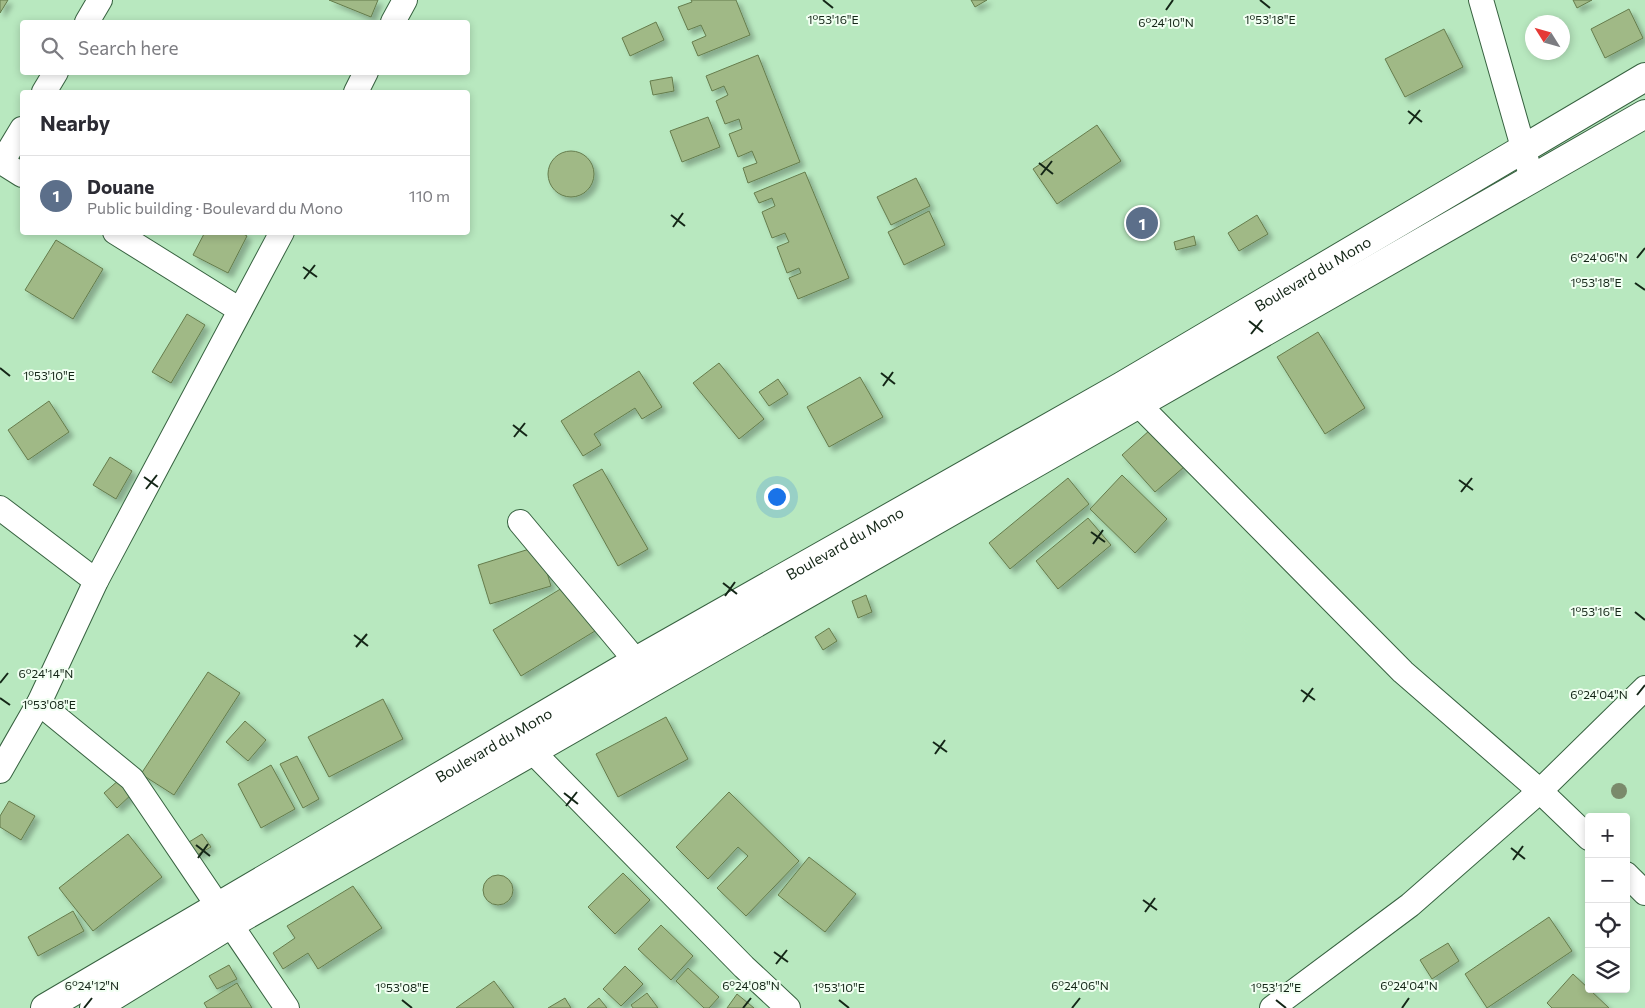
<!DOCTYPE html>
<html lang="en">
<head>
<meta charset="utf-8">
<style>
  :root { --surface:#fff; --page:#f7f7f7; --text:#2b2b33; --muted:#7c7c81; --line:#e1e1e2; --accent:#a841a5 }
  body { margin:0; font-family:Commissioner,sans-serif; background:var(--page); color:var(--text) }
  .controls { position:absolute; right:15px; bottom:15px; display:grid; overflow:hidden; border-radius:5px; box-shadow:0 2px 8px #0003 }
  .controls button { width:45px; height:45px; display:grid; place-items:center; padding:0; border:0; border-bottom:1px solid var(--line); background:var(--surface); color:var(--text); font:25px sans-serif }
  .compass { position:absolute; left:1525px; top:15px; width:45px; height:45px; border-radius:50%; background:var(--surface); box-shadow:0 2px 8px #0003; rotate:307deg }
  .you { position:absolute; left:776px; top:496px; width:18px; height:18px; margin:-12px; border:4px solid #fff; border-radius:50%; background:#1a73e8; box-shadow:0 0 0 8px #1a73e833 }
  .badge { display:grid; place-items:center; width:32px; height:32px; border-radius:50%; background:var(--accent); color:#fff; font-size:16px; font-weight:700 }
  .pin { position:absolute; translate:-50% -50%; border:2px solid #fff; box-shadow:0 1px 5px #0006 }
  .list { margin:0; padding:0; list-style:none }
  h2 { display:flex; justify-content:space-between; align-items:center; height:65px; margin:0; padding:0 20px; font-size:21px }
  h2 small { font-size:16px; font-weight:400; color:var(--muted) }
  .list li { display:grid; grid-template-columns:32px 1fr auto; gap:15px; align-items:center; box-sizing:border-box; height:80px; padding:0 20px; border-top:1px solid var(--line) }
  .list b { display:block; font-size:19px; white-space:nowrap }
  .list p { margin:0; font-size:16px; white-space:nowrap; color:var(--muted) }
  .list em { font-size:16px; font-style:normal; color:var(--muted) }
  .icon { flex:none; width:28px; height:28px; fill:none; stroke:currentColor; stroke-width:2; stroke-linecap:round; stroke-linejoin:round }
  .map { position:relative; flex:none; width:1645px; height:1008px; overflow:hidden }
  .search { position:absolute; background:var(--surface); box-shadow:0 2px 8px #0003; left:20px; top:20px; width:450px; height:55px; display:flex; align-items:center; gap:12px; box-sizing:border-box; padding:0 18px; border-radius:5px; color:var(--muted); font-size:19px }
  .panel { position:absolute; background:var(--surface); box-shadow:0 2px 8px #0003; left:20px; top:90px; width:450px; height:145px; border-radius:5px }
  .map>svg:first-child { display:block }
</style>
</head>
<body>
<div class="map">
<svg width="1645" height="1008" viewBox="0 0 1645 1008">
  <defs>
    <filter id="shadow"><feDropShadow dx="4.5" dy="4.5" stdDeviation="2.5" flood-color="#0004"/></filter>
  </defs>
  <rect width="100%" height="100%" fill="#b8e8bf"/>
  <g fill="#a0b986" stroke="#657c4c" filter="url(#shadow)">
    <polygon points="0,0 8,0 0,13"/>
    <polygon points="329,0 378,0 371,17"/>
    <polygon points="691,0 736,0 750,35 698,56 692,42 706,36 701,25 688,30 678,7 692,2"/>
    <polygon points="971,0 987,0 975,7"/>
    <polygon points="1573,0 1592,0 1577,8"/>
    <polygon points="1629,9 1643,38 1605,58 1591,29"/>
    <polygon points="656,22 664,40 630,56 622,38"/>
    <polygon points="1444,29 1463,67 1405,97 1385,59"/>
    <polygon points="758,55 800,162 748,183 743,168 757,163 752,151 738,157 729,134 742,129 739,119 725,124 716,101 728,95 724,86 712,91 706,76"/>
    <polygon points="672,77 674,91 653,95 650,81"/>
    <polygon points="708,117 720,147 682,162 670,131"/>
    <polygon points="1097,125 1121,161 1057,204 1033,169"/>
    <circle cx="571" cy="174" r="23"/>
    <polygon points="805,172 849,278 798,299 789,278 801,273 799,268 787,273 777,247 789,242 785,233 772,238 762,212 775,206 772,198 759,203 754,193"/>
    <polygon points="916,178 930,206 891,225 877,197"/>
    <polygon points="929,211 945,245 904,265 888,232"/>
    <polygon points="1257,215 1268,234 1239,251 1228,233"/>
    <polygon points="205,232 240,232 247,236 228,273 193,255"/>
    <polygon points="1194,236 1196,245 1176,250 1174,242"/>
    <polygon points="56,240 103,269 73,319 25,290"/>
    <polygon points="187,314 205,325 171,383 152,372"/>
    <polygon points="1318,332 1365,408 1325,434 1277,357"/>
    <polygon points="719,363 764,419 739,439 693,383"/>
    <polygon points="639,371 662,407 642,419 635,408 594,434 601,445 583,456 561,421"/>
    <polygon points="860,377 883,417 829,447 807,407"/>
    <polygon points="778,379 788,394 769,406 759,392"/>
    <polygon points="49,401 69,432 28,460 8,430"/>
    <polygon points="1150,430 1184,467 1155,492 1122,455"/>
    <polygon points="110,457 132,471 116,499 93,485"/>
    <polygon points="602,469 648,549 618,566 573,485"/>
    <polygon points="1122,475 1167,519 1135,553 1090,509"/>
    <polygon points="1068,478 1089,504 1010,569 989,543"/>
    <polygon points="1088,518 1111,545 1058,589 1036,561"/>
    <polygon points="539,546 551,586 490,604 478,565"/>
    <polygon points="567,585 595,631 521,676 493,630"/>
    <polygon points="866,595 872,612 858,618 852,601"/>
    <polygon points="829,628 837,641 823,650 815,637"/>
    <polygon points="208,672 240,693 174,795 141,774"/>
    <polygon points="383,699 403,739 329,777 308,737"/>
    <polygon points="666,717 688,759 618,797 596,754"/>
    <polygon points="245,721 266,740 248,761 226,742"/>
    <polygon points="297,756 319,799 303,808 280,764"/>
    <polygon points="271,765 295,809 261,828 238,784"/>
    <polygon points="120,779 133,793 117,808 104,793"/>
    <polygon points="729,792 799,861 746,916 717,888 748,856 738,847 708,879 676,847"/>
    <polygon points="9,801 35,816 21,840 0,827 0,816"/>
    <polygon points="128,834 162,877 93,931 59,888"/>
    <polygon points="202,834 211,847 197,855 189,842"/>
    <polygon points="809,857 856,894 825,932 778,895"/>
    <polygon points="623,873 650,900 615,934 588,907"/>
    <circle cx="498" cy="890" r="15"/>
    <polygon points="353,886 382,928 318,969 308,953 283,969 273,953 295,938 287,926"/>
    <polygon points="73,911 84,931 38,956 28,937"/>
    <polygon points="1549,917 1572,951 1487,1008 1465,974"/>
    <polygon points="661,925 693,956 671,980 638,949"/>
    <polygon points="1448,943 1459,961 1432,979 1420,960"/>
    <polygon points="229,965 237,979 217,989 209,976"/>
    <polygon points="625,966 643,984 621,1006 603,989"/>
    <polygon points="688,968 719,997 709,1008 704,1008 676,981"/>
    <polygon points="1573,974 1589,989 1609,1008 1552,1008 1547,1003"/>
    <polygon points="494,981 514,1008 456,1008"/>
    <polygon points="237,983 252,1008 207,1008 204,1003"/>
    <polygon points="647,993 658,1008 633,1008 631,1005"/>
    <polygon points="737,994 754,1008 727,1008"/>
    <polygon points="565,998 571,1008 548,1008"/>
    <polygon points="599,998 607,1008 587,1008"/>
  </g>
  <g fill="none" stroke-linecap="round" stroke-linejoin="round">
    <defs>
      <g id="street">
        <polyline points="1481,0 1532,179"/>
        <polyline points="87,22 100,0"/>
        <polyline points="393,22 405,0"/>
        <polyline points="44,92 56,72"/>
        <polyline points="356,92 366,72"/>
        <polyline points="0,161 22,175"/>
        <polyline points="2,162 22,129"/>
        <polyline points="115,232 240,310"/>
        <polyline points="1138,404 1403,672 1540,791 1589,838"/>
        <polyline points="0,508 96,581"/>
        <polyline points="520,522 636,661 645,676"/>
        <polyline points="39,703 132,779 287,1008"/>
        <polyline points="533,752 744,967 788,1008"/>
        <polyline points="0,771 39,703 96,581 282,232"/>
        <polyline points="1626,874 1645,893"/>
        <polyline points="1272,1008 1410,905 1540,791 1645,688"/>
      </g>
      <g id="primary">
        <path id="s1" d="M45,1008L636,661L1122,386L1645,77"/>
        <polyline points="94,1008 229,925 1645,114"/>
      </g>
    </defs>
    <use href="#street" stroke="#376240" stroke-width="26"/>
    <use href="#primary" stroke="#376240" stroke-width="30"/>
    <use href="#street" stroke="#fff" stroke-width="24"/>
    <use href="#primary" stroke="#fff" stroke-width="28"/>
  </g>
  <circle fill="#7a8a6b" cx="1619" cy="791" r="8"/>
  <path fill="none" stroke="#142617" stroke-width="2" d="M823,0L833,8M1260,0L1270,8M1166,10L1173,0M1408,111L1422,122M1409,124L1420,110M1039,163L1053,174M1041,175L1052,161M671,215L685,226M673,227L683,213M1637,258L1645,248M303,267L317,277M304,279L315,265M1635,283L1645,290M1249,321L1263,332M1251,334L1262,320M0,368L10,376M881,373L895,384M883,386L893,372M513,425L527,436M514,437L525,423M144,477L158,487M1459,480L1473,490M146,489L157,475M1461,492L1472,478M1091,532L1105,542M1093,544L1103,530M723,583L737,594M725,596L735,582M1635,612L1645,620M354,635L368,646M356,647L367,634M0,683L8,673M1301,690L1315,700M1637,695L1645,685M0,698L10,705M1303,702L1313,688M933,742L947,752M935,754L945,740M564,793L578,804M566,806L577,792M196,845L210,856M1511,848L1525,859M198,858L208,844M1513,860L1523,846M1143,900L1157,910M1145,912L1155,898M774,952L788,962M776,964L787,950M402,1000L412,1008M839,1000L849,1008M1276,1000L1286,1008M84,1008L92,998M743,1008L751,998M1072,1008L1080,998M1402,1008L1409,998"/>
  <g text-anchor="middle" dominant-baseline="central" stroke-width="4" stroke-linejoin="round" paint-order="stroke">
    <g font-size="15" fill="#142617" stroke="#f1fff2">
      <text stroke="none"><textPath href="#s1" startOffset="1465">Boulevard du Mono</textPath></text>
      <text stroke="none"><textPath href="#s1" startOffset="925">Boulevard du Mono</textPath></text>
      <text stroke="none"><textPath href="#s1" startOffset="520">Boulevard du Mono</textPath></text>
    </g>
  </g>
  <g font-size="12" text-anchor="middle" fill="#142617" stroke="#f1fff2" stroke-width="4" stroke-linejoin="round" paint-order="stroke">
    <text x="833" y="24">1°53'16"E</text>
    <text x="1270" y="24">1°53'18"E</text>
    <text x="1166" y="27">6°24'10"N</text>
    <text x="1599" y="262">6°24'06"N</text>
    <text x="1596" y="287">1°53'18"E</text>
    <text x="49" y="380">1°53'10"E</text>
    <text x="1596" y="616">1°53'16"E</text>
    <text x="46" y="678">6°24'14"N</text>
    <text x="1599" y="699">6°24'04"N</text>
    <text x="49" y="709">1°53'08"E</text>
    <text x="92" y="990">6°24'12"N</text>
    <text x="751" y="990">6°24'08"N</text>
    <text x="1080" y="990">6°24'06"N</text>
    <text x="1409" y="990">6°24'04"N</text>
    <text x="402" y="992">1°53'08"E</text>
    <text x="839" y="992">1°53'10"E</text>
    <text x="1276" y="992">1°53'12"E</text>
  </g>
</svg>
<div class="controls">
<button>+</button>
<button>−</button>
<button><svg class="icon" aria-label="locate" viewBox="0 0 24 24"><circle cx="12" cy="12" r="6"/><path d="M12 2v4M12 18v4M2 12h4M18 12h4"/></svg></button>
<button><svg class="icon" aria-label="layers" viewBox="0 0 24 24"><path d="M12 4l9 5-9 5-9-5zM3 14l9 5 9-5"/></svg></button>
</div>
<svg class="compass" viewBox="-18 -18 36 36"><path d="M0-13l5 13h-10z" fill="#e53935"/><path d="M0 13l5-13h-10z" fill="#7c7c81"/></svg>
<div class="you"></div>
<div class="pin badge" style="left:1142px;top:223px;background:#5c6f8a">1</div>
<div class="search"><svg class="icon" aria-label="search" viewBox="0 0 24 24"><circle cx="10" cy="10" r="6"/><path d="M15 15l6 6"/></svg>Search here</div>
<section class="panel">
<h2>Nearby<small></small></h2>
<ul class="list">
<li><span class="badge" style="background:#5c6f8a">1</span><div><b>Douane</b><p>Public building · Boulevard du Mono</p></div><em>110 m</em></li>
</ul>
</section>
</div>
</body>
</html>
